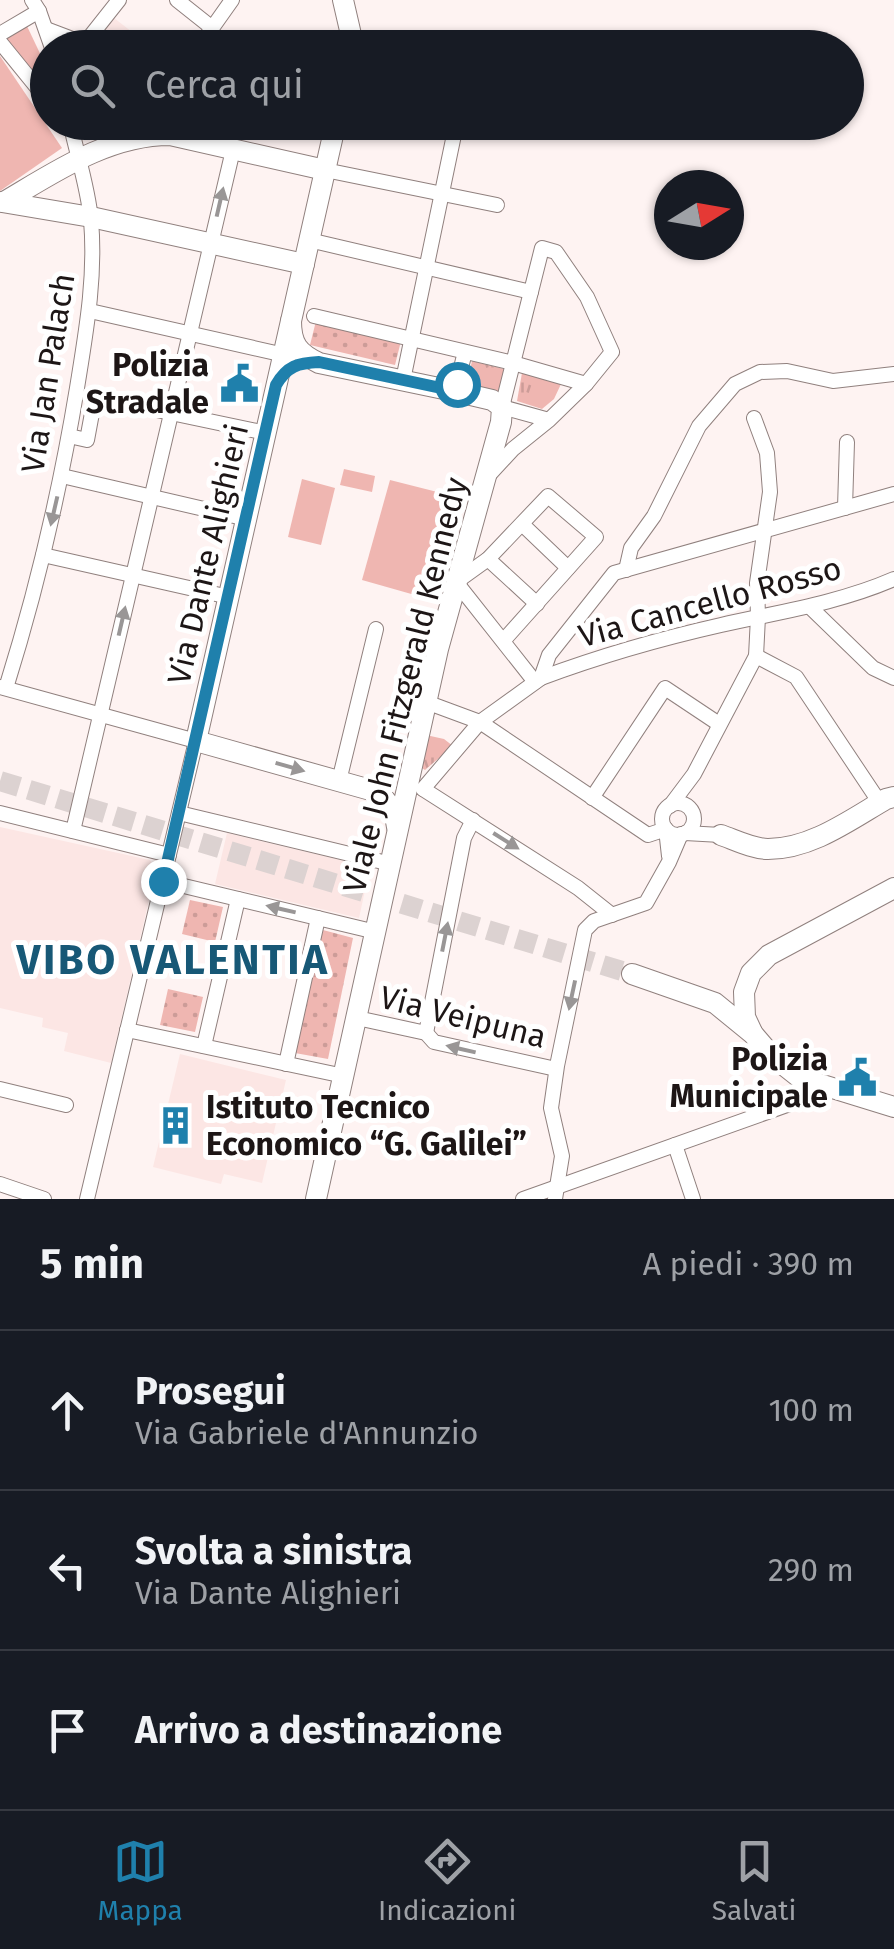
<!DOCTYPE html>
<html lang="it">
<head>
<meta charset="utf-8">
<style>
  :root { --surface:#171b24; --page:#242831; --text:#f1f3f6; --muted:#9ea1a6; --line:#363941; --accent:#1f80ac }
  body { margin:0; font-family:"Fira Sans",sans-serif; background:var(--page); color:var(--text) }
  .compass { position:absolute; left:654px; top:170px; width:90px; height:90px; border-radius:50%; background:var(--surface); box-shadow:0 2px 8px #0004; rotate:79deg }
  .stop { position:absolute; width:30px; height:30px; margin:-22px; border:8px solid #1f80ac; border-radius:50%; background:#fff }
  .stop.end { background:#1f80ac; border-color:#fff; box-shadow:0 2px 10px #0008 }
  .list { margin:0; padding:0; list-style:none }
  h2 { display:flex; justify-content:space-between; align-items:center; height:130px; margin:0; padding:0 40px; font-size:42px }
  h2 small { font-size:32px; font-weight:400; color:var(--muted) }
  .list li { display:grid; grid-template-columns:65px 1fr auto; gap:30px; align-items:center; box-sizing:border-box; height:160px; padding:0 40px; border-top:2px solid var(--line) }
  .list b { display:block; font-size:38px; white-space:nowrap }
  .list p { margin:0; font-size:32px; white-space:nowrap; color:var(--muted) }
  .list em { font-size:32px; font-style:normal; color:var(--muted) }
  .icon { flex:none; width:55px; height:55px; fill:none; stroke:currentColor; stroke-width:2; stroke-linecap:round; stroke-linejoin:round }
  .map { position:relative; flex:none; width:894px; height:1199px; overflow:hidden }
  .search { position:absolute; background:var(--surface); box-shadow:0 2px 8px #0004; left:30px; right:30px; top:30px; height:110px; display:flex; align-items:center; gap:25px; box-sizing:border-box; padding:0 35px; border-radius:55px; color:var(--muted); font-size:38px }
  .sheet { height:610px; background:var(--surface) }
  nav { display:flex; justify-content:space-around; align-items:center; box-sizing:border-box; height:140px; border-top:2px solid var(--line); background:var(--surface); font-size:28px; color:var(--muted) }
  nav a { display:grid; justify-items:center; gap:5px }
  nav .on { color:var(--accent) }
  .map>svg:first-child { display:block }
</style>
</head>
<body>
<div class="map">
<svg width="894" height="1199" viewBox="0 0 894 1199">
  <defs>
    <pattern id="grass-tufts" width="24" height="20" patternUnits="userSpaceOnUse" patternTransform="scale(2.5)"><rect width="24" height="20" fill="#efb6b1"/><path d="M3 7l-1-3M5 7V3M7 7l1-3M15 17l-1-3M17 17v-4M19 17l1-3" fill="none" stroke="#cc9c98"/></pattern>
    <pattern id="park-dots" width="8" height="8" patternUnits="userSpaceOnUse" patternTransform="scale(2.5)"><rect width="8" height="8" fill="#efb6b1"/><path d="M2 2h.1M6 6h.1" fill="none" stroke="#cc9c98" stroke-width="1.8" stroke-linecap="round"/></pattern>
  </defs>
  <rect width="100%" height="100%" fill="#fef3f2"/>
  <g fill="#fce6e4">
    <polygon points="114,18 132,32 137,47 91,47"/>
    <polygon points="86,123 86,122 138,123 93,139"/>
    <polygon points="0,827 150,860 156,870 111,1063 64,1051 68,1033 42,1027 43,1018 0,1008"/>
    <polygon points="227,833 370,867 359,918 215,884"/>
    <polygon points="180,1054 286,1080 262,1183 224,1174 221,1184 153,1167"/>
  </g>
  <g fill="url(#grass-tufts)">
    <polygon points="26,24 46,66 47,94 4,37"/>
    <polygon points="472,361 504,369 498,395 466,387"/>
    <polygon points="522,373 561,384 554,399 542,409 517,401"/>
    <polygon points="426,735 444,739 453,746 425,770 422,768"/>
  </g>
  <g fill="url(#park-dots)">
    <polygon points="316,321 401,341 395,365 310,345"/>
    <polygon points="190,900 223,907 215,942 182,934"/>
    <polygon points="323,930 353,938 328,1059 295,1053"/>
    <polygon points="168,989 203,997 195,1032 160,1025"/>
  </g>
  <g fill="#efb6b1">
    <polygon points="0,56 62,148 0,191"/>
    <polygon points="344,469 375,476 372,492 340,485"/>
    <polygon points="302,479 335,488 321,545 288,537"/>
    <polygon points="390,480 457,497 429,599 362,580"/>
  </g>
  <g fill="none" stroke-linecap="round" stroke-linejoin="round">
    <polyline stroke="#dcd2d1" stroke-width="20" stroke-dasharray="20 10" stroke-linecap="butt" points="0,781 632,974"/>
    <defs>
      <g id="street">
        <polyline points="32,0 39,11 52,48"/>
        <polyline points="177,0 211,27"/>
        <polyline points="46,29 75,40 88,38"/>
        <polyline points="0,34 39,11"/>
        <polyline points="0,42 48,101"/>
        <polyline points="81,48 119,0"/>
        <polyline points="198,48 232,0"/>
        <polyline points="325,170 497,205"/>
        <polyline points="309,240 531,292"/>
        <polyline points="90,311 289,356"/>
        <polyline points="314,316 513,363 586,384"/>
        <polyline points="403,380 455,130"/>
        <polyline points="455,391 465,352"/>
        <polyline points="69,436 87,440 95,397 266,433"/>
        <polyline points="62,476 247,519"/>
        <polyline points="488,476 513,449 549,420 586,384 612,352 587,297 556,252 542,248 502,407 549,420"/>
        <polyline points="845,508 847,442"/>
        <polyline points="522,524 568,568"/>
        <polyline points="43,555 229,597"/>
        <polyline points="488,559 537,604"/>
        <polyline points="626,570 631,548 654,516 699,426 735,384 760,372 787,371 833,381 894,374"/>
        <polyline points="810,607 873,668 894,678"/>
        <polyline points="504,640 596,537 548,496 488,559 456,582 535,682"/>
        <polyline points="756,656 796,677 880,803"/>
        <path d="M541,678C600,656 659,639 721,625C779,612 839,603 894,579"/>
        <polyline points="0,687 196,741 87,1199"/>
        <path d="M6,688C37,589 60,491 77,388C86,332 96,277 91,220C88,187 77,155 70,122"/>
        <polyline points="426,702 480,722 648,835 666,829 669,856"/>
        <polyline points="339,781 376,629"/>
        <polyline points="423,789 480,722 541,678 549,655 614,573 894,494"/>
        <polyline points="423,789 578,888 612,915"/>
        <polyline points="592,798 665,688 719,724"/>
        <circle cx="678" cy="819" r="16"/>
        <polyline points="670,806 694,774 756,656 758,617 757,583 770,492 767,453 754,418"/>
        <polyline points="0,813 169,855"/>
        <polyline points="179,813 391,864"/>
        <polyline points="73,831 233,150"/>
        <polyline points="685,833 721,835"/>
        <polyline points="163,881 376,932"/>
        <polyline points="357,1018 426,1033 434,1042 556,1069"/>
        <polyline points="127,1030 344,1076"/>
        <polyline points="426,1033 464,838 473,820"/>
        <polyline points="204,1046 238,899"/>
        <polyline points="286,1064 318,918"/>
        <polyline points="0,1089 66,1105"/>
        <polyline points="675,1145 693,1199"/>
        <polyline points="0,1184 44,1199"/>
        <polyline points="523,1199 832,1089"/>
        <polyline points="555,1199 562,1156 551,1108 557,1066 585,930 594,921 646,903 669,862 681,834"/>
      </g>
      <g id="secondary">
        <path d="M721,835C735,840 753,849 768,849C811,849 850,820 886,799L894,797"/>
        <polyline points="632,974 715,1003 753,1034 771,1055 800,1078 894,1107"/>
        <polyline points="752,1032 745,1017 744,992 751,973 769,955 894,888"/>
      </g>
      <g id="primary">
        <polyline points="343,0 352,39 351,48"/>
        <path d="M336,122L196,741L374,791C387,798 395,812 397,827"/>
        <polyline points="2,202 91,217 304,264"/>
        <path d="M4,202C55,172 108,135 170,135L325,170"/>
        <path d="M291,321C291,344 298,353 319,363L458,392L492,400L502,407L501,422L438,649L316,1199"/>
      </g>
    </defs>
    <use href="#street" stroke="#90807e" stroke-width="16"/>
    <use href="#secondary" stroke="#90807e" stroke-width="22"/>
    <use href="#primary" stroke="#90807e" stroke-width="22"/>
    <use href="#street" stroke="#fff" stroke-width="14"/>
    <use href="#secondary" stroke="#fff" stroke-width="20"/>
    <use href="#primary" stroke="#fff" stroke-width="20"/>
  </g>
  <defs><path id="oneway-solid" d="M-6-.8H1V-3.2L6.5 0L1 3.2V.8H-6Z" transform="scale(2.5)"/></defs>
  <g fill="#999696">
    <use href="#oneway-solid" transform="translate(220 202) rotate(-77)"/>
    <use href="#oneway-solid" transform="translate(54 511) rotate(103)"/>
    <use href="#oneway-solid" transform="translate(122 621) rotate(-77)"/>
    <use href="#oneway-solid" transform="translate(290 767) rotate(16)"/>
    <use href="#oneway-solid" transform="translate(506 841) rotate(32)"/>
    <use href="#oneway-solid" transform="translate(281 909) rotate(-167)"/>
    <use href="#oneway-solid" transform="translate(445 937) rotate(-79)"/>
    <use href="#oneway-solid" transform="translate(572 995) rotate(102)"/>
    <use href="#oneway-solid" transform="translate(461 1049) rotate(-167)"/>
  </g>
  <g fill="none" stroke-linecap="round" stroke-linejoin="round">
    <path stroke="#1f80ac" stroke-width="12" d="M163,881L276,385C287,366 298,363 319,362L455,391L457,384"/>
  </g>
  <defs>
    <symbol id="civic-bare" viewBox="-9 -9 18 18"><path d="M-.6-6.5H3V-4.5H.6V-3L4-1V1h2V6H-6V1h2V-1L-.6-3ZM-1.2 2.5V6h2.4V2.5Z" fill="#1f80ac" stroke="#fff" stroke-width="2.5" paint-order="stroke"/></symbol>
    <symbol id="building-bare" viewBox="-9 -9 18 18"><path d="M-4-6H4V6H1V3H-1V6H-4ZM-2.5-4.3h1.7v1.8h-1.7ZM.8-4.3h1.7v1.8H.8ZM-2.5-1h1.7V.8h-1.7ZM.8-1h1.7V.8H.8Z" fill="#1f80ac" stroke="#fff" stroke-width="2.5" paint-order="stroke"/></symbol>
  </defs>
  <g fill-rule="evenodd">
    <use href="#civic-bare" x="212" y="356" width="55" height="55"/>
    <use href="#civic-bare" x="830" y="1050" width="55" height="55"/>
    <use href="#building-bare" x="148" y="1098" width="55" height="55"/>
  </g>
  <g text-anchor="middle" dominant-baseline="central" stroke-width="10" stroke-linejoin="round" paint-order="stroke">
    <g font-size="32" font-weight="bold" fill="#1d1616" stroke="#fff" text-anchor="end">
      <text x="209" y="365">Polizia<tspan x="209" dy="37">Stradale</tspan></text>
      <text x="828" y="1059">Polizia<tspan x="828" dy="37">Municipale</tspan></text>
      <text x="206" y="1107" text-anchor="start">Istituto Tecnico<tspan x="206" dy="37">Economico “G. Galilei”</tspan></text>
    </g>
    <g font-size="32" fill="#1d1616" stroke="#fff">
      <text transform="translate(48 373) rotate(-81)">Via Jan Palach</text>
      <text transform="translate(208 554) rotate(-77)">Via Dante Alighieri</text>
      <text transform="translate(710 602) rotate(-15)">Via Cancello Rosso</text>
      <text transform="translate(405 685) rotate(-76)">Viale John Fitzgerald Kennedy</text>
      <text transform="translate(463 1017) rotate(14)">Via Veipuna</text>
    </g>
    <g font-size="42" font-weight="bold" letter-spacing="2.5" fill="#175876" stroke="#fff">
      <text x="173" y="960">VIBO VALENTIA</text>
    </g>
  </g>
</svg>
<svg class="compass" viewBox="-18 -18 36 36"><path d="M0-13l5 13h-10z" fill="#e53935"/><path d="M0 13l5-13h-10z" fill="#9ea1a6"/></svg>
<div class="stop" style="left:457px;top:384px"></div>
<div class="stop end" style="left:163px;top:881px"></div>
<div class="search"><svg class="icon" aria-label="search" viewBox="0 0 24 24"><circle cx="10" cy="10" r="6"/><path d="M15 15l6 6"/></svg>Cerca qui</div>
</div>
<section class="sheet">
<h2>5 min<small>A piedi · 390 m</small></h2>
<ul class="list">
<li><svg class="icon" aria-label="ahead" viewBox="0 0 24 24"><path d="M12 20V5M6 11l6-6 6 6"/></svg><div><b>Prosegui</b><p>Via Gabriele d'Annunzio</p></div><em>100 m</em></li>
<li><svg class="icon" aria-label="left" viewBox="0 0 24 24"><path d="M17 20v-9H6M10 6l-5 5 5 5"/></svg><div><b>Svolta a sinistra</b><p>Via Dante Alighieri</p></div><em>290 m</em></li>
<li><svg class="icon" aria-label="arrive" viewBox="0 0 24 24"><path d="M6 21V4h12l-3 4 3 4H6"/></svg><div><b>Arrivo a destinazione</b></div></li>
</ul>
</section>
<nav>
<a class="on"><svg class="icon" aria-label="map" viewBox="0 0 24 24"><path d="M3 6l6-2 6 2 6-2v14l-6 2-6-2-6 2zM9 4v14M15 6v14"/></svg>Mappa</a>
<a><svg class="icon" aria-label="directions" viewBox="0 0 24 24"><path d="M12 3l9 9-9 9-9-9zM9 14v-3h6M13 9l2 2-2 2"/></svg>Indicazioni</a>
<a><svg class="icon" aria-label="saved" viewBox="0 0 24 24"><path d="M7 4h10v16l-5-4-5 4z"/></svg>Salvati</a>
</nav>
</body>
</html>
